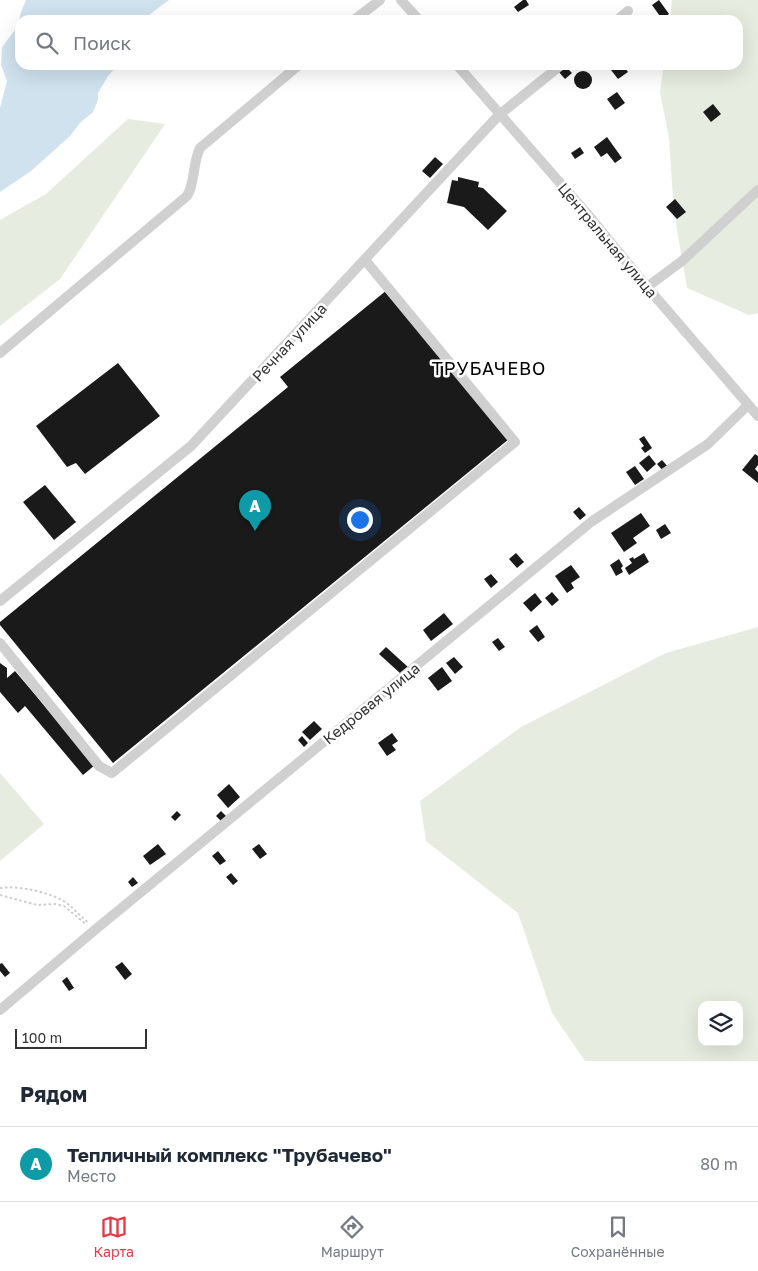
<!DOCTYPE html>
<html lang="ru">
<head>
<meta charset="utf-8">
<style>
  :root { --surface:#fff; --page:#f6f6f7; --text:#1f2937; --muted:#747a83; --line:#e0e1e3; --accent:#e63946 }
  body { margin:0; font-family:"Golos Text",sans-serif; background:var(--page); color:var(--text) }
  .controls { position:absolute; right:15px; bottom:15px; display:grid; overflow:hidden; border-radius:10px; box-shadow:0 5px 20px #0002 }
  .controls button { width:45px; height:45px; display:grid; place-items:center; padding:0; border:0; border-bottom:1px solid var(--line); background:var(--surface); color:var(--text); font:25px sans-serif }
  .scale { position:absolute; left:15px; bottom:12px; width:132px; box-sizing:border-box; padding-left:5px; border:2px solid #333; border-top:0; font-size:14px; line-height:18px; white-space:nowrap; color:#333; -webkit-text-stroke:4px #fff; paint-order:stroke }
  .you { position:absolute; left:359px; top:519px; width:18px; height:18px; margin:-12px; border:4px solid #fff; border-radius:50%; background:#1a73e8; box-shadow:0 0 0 8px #1a73e833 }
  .badge { display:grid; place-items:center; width:32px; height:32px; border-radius:50%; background:var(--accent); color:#fff; font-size:16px; font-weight:700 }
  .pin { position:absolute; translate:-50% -41px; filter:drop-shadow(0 1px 2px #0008) }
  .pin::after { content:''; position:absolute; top:26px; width:18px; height:15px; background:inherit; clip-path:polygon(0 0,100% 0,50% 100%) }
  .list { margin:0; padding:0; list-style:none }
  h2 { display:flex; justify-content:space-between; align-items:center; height:65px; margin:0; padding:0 20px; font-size:21px }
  h2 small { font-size:16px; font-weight:400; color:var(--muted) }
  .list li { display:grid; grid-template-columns:32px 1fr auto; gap:15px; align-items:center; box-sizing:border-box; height:75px; padding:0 20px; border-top:1px solid var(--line) }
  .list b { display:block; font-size:19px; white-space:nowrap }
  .list p { margin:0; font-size:16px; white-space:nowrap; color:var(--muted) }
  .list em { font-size:16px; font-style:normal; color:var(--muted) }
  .icon { flex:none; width:28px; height:28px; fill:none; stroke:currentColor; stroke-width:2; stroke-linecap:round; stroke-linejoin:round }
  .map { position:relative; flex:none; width:758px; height:1061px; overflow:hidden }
  .search { position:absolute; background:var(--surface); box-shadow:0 5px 20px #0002; left:15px; right:15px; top:15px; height:55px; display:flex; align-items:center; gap:12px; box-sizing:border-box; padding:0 18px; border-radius:15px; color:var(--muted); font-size:19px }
  .sheet { height:140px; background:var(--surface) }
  nav { display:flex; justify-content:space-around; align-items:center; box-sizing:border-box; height:70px; border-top:1px solid var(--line); background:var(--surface); font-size:14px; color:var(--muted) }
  nav a { display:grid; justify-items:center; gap:2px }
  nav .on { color:var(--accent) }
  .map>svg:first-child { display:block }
</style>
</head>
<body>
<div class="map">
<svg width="758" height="1061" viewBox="0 0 758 1061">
  <rect width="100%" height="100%" fill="#fff"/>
  <g fill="#e6ecdf" fill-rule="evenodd">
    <polygon points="672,0 758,0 758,313 749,315 687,288 674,212 669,138 660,92 664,65 738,65 738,20 670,20"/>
    <polygon points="128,119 165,124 60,279 0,326 0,220 46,194"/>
    <path d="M758,627V1061H585L552,1013L518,913L426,841L420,801L521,727L666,653ZM702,1005H739V1042H702Z"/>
    <polygon points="0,773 44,824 0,861"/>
  </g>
  <polygon fill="#cfe2ee" points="26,0 169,0 149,15 147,20 20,20 20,65 118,65 108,76 98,93 98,100 93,112 81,122 70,136 31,171 0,192 0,108 7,81 1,65 2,47 18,26 21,12"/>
  <g fill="#1a1a1a">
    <polygon points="523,0 526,0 529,5 518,12 514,7"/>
    <polygon points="659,0 669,14 662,19 652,5"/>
    <polygon points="619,65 623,65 628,72 618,79 611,70"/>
    <polygon points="565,66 572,73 565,79 558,71"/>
    <circle cx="583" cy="80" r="9"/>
    <polygon points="617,92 625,103 615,110 607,99"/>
    <polygon points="713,104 721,114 711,122 703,112"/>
    <polygon points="607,137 622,158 615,163 607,153 601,157 594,147"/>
    <polygon points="580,147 584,153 575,159 571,153"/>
    <polygon points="435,157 443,164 430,178 422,171"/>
    <polygon points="458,177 479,182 478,187 483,188 507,211 488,230 464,207 447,203 452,180 458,181"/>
    <polygon points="675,199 686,212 677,219 666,207"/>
    <polygon points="387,290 509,439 113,763 0,625 0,622 288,387 280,377"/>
    <polygon points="118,363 160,416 85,474 76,463 67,467 36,426"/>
    <polygon points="644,436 652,448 645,453 641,448 644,446 639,439"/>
    <polygon points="755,454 758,456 758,465 755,469 758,472 758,483 742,470"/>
    <polygon points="649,455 656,464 647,472 639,463"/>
    <polygon points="662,460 669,468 664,472 657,464"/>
    <polygon points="635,466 644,479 635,485 626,472"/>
    <polygon points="45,485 76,522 54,540 23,502"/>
    <polygon points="579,507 586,515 580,520 573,512"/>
    <polygon points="641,513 650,526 633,538 637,543 624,552 611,533"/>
    <polygon points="665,524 671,533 661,539 656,530"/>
    <polygon points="516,553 524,562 517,568 509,559"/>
    <polygon points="644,553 649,562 629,575 625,568 632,563 629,559 633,557 634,559"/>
    <polygon points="619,559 623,566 621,568 623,572 616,576 610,565"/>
    <polygon points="571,565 580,577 571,583 574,588 567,593 555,576"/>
    <polygon points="491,574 498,582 491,588 484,579"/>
    <polygon points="552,592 559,600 552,606 545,598"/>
    <polygon points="535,593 542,602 531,612 523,603"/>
    <polygon points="444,613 453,624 431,641 423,630"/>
    <polygon points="537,625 545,637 538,642 529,631"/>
    <polygon points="498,638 505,647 499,651 492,642"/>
    <polygon points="386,647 408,667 401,674 379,654"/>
    <polygon points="454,657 463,667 455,674 446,663"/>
    <polygon points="0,663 7,668 7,678 15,671 95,765 83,775 25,706 18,713 0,692"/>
    <polygon points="442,667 452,681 438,691 428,678"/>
    <polygon points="314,721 322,729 310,740 302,732"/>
    <polygon points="392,733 398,741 392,745 396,750 387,756 378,743"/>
    <polygon points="302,736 308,743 304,747 298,740"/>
    <polygon points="229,784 240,797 228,808 217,795"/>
    <polygon points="177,811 181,815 175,821 171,817"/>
    <polygon points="221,811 227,817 222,822 216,816"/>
    <polygon points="158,844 166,854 150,865 143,856"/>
    <polygon points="259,844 267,854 260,859 252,849"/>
    <polygon points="218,851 226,861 220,865 212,856"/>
    <polygon points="231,873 238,881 233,885 226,877"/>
    <polygon points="133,877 138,883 132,887 128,882"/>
    <polygon points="122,962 132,974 125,980 115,967"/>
    <polygon points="2,963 10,973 5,977 0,971 0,964"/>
    <polygon points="67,977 74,988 69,991 62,981"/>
  </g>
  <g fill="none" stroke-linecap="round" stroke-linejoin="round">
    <g stroke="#cdcdcd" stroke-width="2" stroke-dasharray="2.5 2.5" stroke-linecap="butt">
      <path d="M0,888C18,885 54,893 68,904C75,910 81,917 89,923"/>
      <polyline points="0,895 37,905 55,904 64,906 87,925"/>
    </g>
    <g stroke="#d0d0d0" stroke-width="10">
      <polyline points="401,0 419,20"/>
      <polyline points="354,20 380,0"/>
      <polyline points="617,20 628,11"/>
      <polyline points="457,65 589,216 647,287 758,416"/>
      <polyline points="647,287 682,261 758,190"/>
      <path d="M0,353L187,196C196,181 192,164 200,148L299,65"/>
      <polyline points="0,601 191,446 499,115 561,65"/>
      <polyline points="0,643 99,766 112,773 515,442 365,260"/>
      <polyline points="0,1010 96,929 591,522 708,444 748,405"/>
    </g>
  </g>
  <g text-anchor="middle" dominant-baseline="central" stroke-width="5" stroke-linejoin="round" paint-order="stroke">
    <g font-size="15" fill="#333" stroke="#fff">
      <text transform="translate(608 240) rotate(50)">Центральная улица</text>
      <text transform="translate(289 342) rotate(-47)">Речная улица</text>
      <text transform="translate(371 703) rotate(-39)">Кедровая улица</text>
    </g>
    <g font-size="18" letter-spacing="1" fill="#000" stroke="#fff">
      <text x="489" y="368">ТРУБАЧЕВО</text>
    </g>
  </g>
</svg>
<div class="controls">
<button><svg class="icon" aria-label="layers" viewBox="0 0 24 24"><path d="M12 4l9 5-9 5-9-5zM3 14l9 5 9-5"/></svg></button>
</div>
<div class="scale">100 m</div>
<div class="you"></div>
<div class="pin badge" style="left:255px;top:531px;background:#0f9aa8">A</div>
<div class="search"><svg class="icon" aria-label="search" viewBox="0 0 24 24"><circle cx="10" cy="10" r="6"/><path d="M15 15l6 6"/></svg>Поиск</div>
</div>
<section class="sheet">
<h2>Рядом<small></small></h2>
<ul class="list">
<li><span class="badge" style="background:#0f9aa8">A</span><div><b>Тепличный комплекс &quot;Трубачево&quot;</b><p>Место</p></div><em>80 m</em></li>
</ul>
</section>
<nav>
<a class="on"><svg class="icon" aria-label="map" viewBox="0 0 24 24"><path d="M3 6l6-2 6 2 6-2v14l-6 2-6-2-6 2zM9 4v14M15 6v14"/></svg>Карта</a>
<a><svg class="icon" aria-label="directions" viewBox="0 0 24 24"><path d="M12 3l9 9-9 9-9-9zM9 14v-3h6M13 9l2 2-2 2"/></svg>Маршрут</a>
<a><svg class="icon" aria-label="saved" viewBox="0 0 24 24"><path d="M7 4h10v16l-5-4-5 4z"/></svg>Сохранённые</a>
</nav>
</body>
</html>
